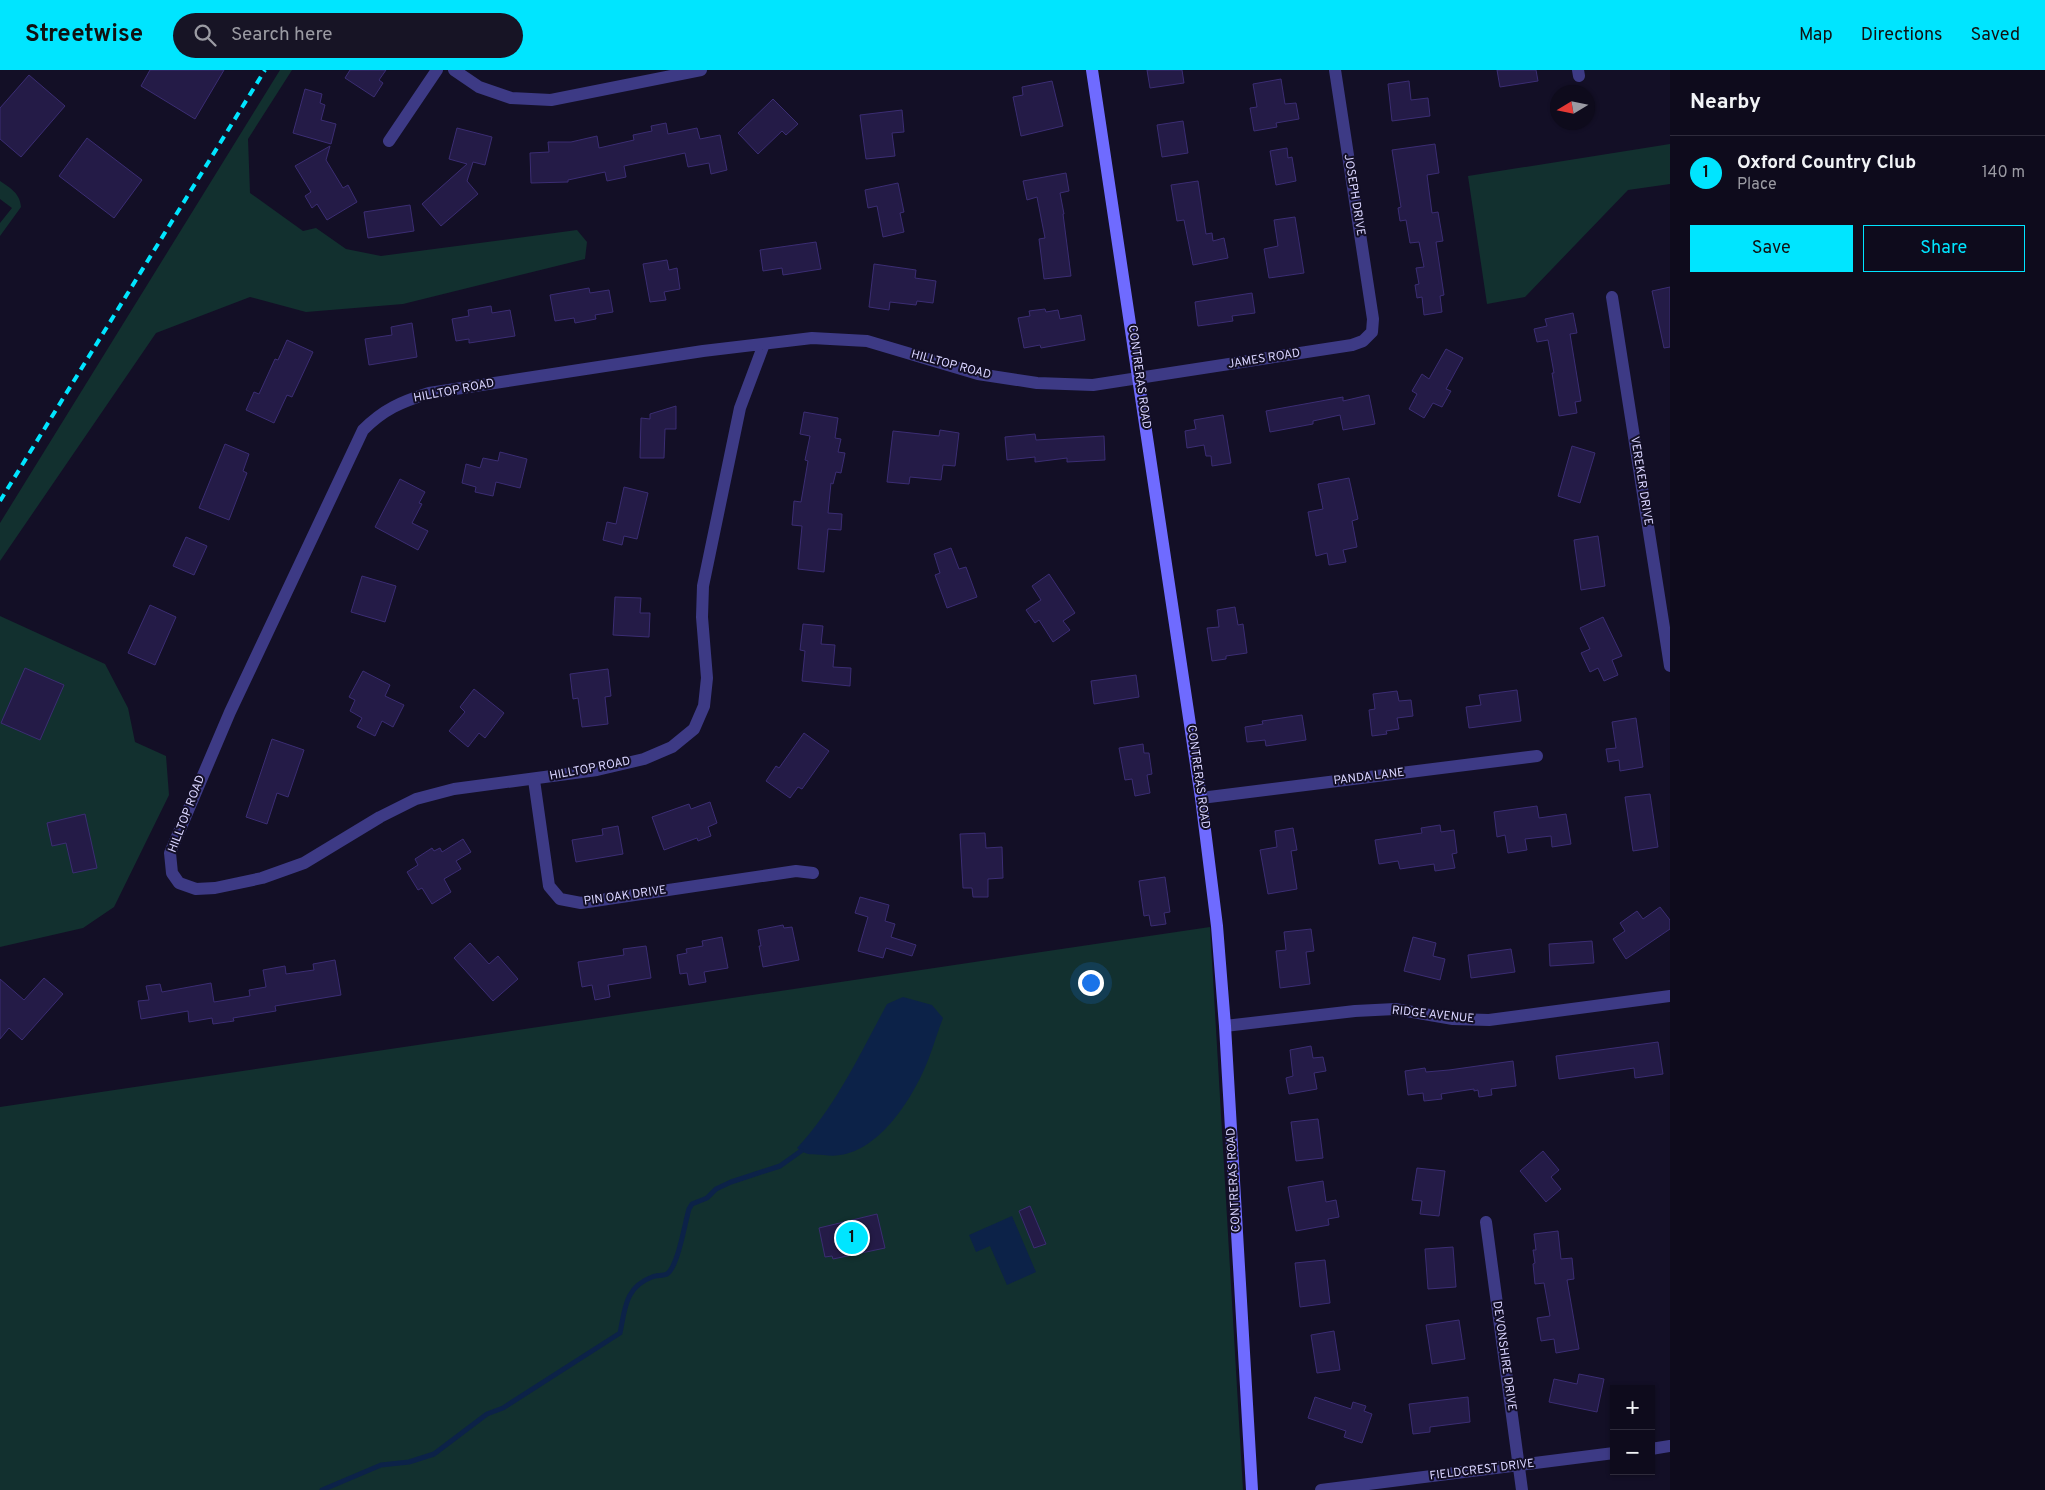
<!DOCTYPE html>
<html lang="en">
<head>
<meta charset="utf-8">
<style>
  :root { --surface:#0e0b1c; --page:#171425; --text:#f1f3f6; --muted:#9b9ba3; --line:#2e2b3b; --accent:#00e5ff }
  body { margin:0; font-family:Overpass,sans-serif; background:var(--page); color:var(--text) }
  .controls { position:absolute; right:15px; bottom:15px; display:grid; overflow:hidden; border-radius:0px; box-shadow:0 1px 4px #0004 }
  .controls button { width:45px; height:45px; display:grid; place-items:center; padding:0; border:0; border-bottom:1px solid var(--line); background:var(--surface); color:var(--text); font:25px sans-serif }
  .compass { position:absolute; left:1550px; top:15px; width:45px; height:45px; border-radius:50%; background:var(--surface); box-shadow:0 1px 4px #0004; rotate:260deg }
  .you { position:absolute; left:1090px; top:912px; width:18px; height:18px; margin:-12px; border:4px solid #fff; border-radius:50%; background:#1a73e8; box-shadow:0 0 0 8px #1a73e833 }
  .badge { display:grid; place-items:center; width:32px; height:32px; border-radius:50%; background:var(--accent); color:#111; font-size:16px; font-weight:700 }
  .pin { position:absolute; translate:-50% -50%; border:2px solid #fff; box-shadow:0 1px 5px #0006 }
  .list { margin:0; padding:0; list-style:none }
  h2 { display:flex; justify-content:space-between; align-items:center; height:65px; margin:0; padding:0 20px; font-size:21px }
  h2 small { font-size:16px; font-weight:400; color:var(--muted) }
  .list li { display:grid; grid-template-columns:32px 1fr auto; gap:15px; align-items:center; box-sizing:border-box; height:75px; padding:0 20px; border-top:1px solid var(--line) }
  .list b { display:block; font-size:19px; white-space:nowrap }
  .list p { margin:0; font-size:16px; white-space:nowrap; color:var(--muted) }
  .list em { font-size:16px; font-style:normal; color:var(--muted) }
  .actions { display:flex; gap:10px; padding:15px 20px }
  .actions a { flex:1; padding:11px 0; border:1px solid var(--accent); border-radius:0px; text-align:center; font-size:18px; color:var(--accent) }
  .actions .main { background:var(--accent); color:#111 }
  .icon { flex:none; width:28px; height:28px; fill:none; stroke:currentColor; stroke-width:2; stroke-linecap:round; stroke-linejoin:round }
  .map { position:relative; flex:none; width:1670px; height:1420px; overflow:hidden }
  header { display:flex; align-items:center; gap:30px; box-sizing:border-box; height:70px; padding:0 25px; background:var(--accent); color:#111 }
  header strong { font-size:24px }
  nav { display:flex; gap:28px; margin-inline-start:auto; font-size:18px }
  .search { width:350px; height:45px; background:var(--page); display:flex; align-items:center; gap:12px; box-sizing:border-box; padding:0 18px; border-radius:28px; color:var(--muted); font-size:19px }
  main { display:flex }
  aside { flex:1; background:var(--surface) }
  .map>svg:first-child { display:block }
</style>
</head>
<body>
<header>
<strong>Streetwise</strong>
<div class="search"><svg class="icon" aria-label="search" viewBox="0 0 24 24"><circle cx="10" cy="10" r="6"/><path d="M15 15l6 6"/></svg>Search here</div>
<nav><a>Map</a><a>Directions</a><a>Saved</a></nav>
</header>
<main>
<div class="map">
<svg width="1670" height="1420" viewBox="0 0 1670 1420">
  <rect width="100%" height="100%" fill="#130f26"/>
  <g fill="#12302f">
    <polygon points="280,0 292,0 248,69 250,123 303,161 316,158 346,179 381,186 577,160 587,172 585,189 403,234 306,242 250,227 156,263 0,491 0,453"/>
    <polygon points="1670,74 1670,114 1628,120 1525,227 1487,234 1468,106"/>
    <path d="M0,111C10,118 20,123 21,137L0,166V153L12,138L0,129Z"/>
    <polygon points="0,546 105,594 128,638 135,672 166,686 169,725 114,837 83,858 0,877"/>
    <polygon points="1210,857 1243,1420 0,1420 0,1037"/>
  </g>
  <g fill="#0c2248">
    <path d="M903,927L932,935L943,948C936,966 931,985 923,1002C906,1039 870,1092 824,1085C813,1084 806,1086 797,1078C836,1036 860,984 887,934Z"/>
    <polygon points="1012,1146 1036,1202 1007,1215 990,1176 976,1182 969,1165"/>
  </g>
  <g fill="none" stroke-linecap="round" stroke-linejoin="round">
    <path stroke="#0c2248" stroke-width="5" d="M322,1420L381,1395L409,1392L434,1384L487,1344L503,1338L620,1263C625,1239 625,1217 652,1207C656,1205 663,1206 667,1204C678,1197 685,1152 689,1139L692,1134L707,1128L716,1119L731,1112L780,1096L801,1081"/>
  </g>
  <g fill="#241b47" stroke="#3b2d73">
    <polygon points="150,0 224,0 195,49 141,16"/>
    <polygon points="350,0 386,0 379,10 383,13 374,27 345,8"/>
    <polygon points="1147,0 1182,0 1184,13 1150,18"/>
    <polygon points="1497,0 1536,0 1538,11 1500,17"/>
    <polygon points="29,5 65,36 21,87 0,69 0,38"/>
    <polygon points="1281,9 1285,34 1296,33 1299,49 1276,53 1277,57 1254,61 1250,38 1257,37 1253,14"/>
    <polygon points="1052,11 1063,56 1021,66 1013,27 1023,25 1022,17"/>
    <polygon points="1409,11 1411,30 1428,28 1430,46 1392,51 1388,14"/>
    <polygon points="305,19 322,24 320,33 325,35 321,50 336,54 331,74 293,63"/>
    <polygon points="773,29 798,54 786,65 782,61 758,84 738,63"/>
    <polygon points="902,40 904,62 892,63 895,86 866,89 860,45"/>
    <polygon points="1183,51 1188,83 1162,87 1157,55"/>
    <polygon points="666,53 668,64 697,58 700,69 720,65 727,100 711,104 709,93 688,97 685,83 624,96 626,107 607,111 605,102 568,110 568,112 531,113 530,83 549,82 548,72 571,72 597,66 599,78 634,70 633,65 652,61 651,56"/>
    <polygon points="457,58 492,67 485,95 473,92 467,111 478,124 441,156 422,134 467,94 449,89"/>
    <polygon points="87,68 142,110 114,148 59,106"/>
    <polygon points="1435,74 1439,103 1427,105 1432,143 1438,142 1443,171 1436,172 1444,225 1440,226 1442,242 1424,245 1422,227 1417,228 1415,215 1419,214 1416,198 1424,197 1419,172 1410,173 1406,150 1400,151 1398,138 1401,137 1392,80"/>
    <polygon points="330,76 326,90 343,118 348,115 357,132 327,150 317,134 312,138 305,126 311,122 295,96"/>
    <polygon points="1287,78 1288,88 1292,87 1296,111 1276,115 1270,81"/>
    <polygon points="1066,103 1069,121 1060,123 1064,144 1063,144 1071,206 1044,209 1039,169 1045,168 1037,127 1027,130 1023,111"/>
    <polygon points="1198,111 1206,164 1212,163 1213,171 1224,168 1228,188 1193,195 1184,150 1177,151 1171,115"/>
    <polygon points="898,113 904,142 900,143 904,162 883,167 877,136 868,138 865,120"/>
    <polygon points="410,135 414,161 368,168 364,142"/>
    <polygon points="1295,147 1304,203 1269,208 1264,179 1278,176 1274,150"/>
    <polygon points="816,172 821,199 783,205 782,198 763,201 760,180"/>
    <polygon points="667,190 669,200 677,198 680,219 664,222 666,230 650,232 643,194"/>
    <polygon points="874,194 916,200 915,208 936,211 933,233 917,231 916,235 890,232 889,240 869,237"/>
    <polygon points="1670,217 1670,277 1664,278 1652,221"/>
    <polygon points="589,218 590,223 609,220 613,242 595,245 596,249 575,253 574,248 555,251 550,225"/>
    <polygon points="1252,223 1255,243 1232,246 1233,251 1198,256 1195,232"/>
    <polygon points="491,236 492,243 510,240 515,266 469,273 469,269 456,271 452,249 469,246 468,240"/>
    <polygon points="1045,239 1046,242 1058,240 1060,249 1081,245 1085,270 1041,278 1040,275 1024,278 1018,248 1030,246 1029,241"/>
    <polygon points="1573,243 1577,263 1570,264 1581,331 1575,332 1577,343 1559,346 1552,303 1554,303 1548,270 1537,272 1534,259 1547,256 1545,249"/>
    <polygon points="412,253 417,287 369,295 365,269 392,265 391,257"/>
    <polygon points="287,270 313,282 292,327 287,325 274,353 246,340 254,322 259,324 275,289 278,290"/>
    <polygon points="1446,279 1463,288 1446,319 1451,321 1442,337 1433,333 1424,348 1409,339 1417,324 1412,321 1422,304 1429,309"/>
    <polygon points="1369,325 1375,354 1343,360 1340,345 1313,351 1313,354 1270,362 1266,341 1343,327 1343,331"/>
    <polygon points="676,336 676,359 665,359 664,388 640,388 641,348 650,349 650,344"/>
    <polygon points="804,342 838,348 835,368 841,369 838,382 845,383 841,403 836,402 833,414 831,413 828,443 842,444 841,460 828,459 824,502 798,499 802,456 792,455 794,431 801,432 808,391 805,390 810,366 800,364"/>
    <polygon points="1223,345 1231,393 1212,396 1211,386 1206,386 1204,375 1187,378 1185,361 1196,359 1194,350"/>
    <polygon points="940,360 959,363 955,396 943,395 941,410 910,407 909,414 887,412 893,361 939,366"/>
    <polygon points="1035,364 1036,370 1104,366 1105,390 1067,392 1067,388 1035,392 1035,387 1007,390 1005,367"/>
    <polygon points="225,374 249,384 243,401 247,403 229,450 199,438"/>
    <polygon points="1572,376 1595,383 1580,433 1558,426"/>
    <polygon points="500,382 527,389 520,418 496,412 493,426 475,422 476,417 462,413 466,394 480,398 483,388 498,391"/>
    <polygon points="1349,408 1358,449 1352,451 1357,477 1343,480 1346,492 1329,495 1327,483 1316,486 1308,442 1323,439 1318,414"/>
    <polygon points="400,409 425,422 419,433 422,434 412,453 428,461 418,480 375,457"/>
    <polygon points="624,417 648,423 637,469 624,466 622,475 603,470 607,452 616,454"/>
    <polygon points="1598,466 1605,516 1581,520 1574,470"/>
    <polygon points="186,467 207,476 194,505 173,496"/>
    <polygon points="951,478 959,499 966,497 977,527 947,538 935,505 940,503 934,484"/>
    <polygon points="1049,504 1075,543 1063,551 1070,560 1053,572 1039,550 1035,553 1026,540 1041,530 1032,516"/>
    <polygon points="362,506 396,516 385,552 351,542"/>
    <polygon points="615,527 641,528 640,543 650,543 649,567 613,565"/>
    <polygon points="150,535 176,547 155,595 128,583"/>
    <polygon points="1235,537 1238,555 1243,554 1247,583 1226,586 1226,589 1212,591 1207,558 1219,557 1217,540"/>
    <polygon points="1603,547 1622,586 1612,590 1618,605 1604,611 1598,598 1590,602 1581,583 1590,579 1580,558"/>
    <polygon points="803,554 823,556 821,574 835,575 833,597 851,598 850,616 802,611 805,581 800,580"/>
    <polygon points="25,598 64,615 40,670 1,653"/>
    <polygon points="608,599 611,626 605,627 608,654 582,657 578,628 573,629 570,604"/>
    <polygon points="363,601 390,615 385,626 404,635 393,657 382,651 375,666 357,657 362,648 350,641 355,630 349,627"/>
    <polygon points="1136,605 1139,627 1094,634 1091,611"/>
    <polygon points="474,619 504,643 485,668 479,663 468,677 449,661 465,642 460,637"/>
    <polygon points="1517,620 1521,651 1469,658 1466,637 1481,635 1479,625"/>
    <polygon points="1397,621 1399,631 1411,630 1413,646 1397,648 1399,659 1386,661 1387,664 1372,666 1369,640 1375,639 1373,624"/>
    <polygon points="1302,645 1306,670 1266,676 1265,670 1247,672 1245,657 1263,654 1262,651"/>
    <polygon points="1636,648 1643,697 1620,701 1619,690 1608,692 1606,679 1616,678 1612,652"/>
    <polygon points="804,663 829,681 802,719 798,717 790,728 766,711 776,696 779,698"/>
    <polygon points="272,669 304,680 288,727 277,723 267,754 246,747"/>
    <polygon points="1143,674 1144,683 1149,683 1152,704 1147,705 1150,723 1135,726 1132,709 1125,710 1119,678"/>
    <polygon points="1650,724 1658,777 1633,781 1625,727"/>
    <polygon points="710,732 717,753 708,757 711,766 698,771 697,768 664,780 652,747 689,734 691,739"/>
    <polygon points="1537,736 1539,748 1566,744 1571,774 1552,777 1551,766 1525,769 1527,780 1508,783 1505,765 1497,767 1494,742"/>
    <polygon points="85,744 97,798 73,803 66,773 52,776 47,753"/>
    <polygon points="1440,755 1441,762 1454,760 1457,783 1452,784 1455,798 1435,801 1434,794 1400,799 1398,791 1379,794 1375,770 1422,763 1421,758"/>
    <polygon points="618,756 623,784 576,792 572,770 603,765 602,759"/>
    <polygon points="1293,758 1297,780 1291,781 1297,819 1268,824 1260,780 1277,777 1275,761"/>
    <polygon points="985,763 986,778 1002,777 1003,808 988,809 988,827 973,827 972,818 963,818 960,764"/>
    <polygon points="463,769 471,782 456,791 461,799 444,809 451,822 432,834 422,818 418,820 407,802 418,795 415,789 432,778 434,781 440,778 442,782"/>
    <polygon points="1165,807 1170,842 1164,843 1166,854 1151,856 1149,845 1144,846 1139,811"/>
    <polygon points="860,827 889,835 885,851 895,854 891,867 916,875 912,886 886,878 883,888 858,881 868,847 855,843"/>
    <polygon points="1660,837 1670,850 1670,859 1626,889 1613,869 1625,861 1620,853 1637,841 1643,849"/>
    <polygon points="783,855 784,858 792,857 799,890 763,897 759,876 761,876 758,860"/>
    <polygon points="1311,859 1314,881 1306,882 1310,914 1280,918 1276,881 1286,880 1284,862"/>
    <polygon points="722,867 728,898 704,902 706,912 689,915 687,903 680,904 677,885 687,883 686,879 703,876 702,871"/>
    <polygon points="1413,867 1436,873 1433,886 1445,889 1440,910 1404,901"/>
    <polygon points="1592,871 1594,893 1550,896 1549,874"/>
    <polygon points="470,873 489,894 498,886 518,909 493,931 454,888"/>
    <polygon points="646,876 651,908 608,915 610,927 595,930 592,915 582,917 578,892 624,885 623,879"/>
    <polygon points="1511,879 1515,902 1471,908 1468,885"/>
    <polygon points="335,890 341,925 275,936 276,941 233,948 234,951 213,954 212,948 189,952 188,941 141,949 138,931 149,930 146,916 160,914 162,922 211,913 214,932 250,926 249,920 266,917 263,900 285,896 286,904 314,900 313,894"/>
    <polygon points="44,908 63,924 22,970 9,958 0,969 0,909 24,930"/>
    <polygon points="1658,972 1663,1004 1635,1008 1634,998 1559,1009 1556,986"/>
    <polygon points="1311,976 1313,988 1323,987 1326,1001 1314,1003 1317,1019 1289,1024 1286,1008 1293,1006 1290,980"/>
    <polygon points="1513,991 1516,1016 1491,1019 1492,1025 1479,1027 1478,1020 1474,1021 1474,1019 1441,1024 1442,1029 1424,1031 1423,1023 1408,1025 1405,1001 1425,998 1426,1002 1449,1000"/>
    <polygon points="1318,1049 1323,1088 1296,1091 1291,1052"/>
    <polygon points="1543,1081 1559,1100 1551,1107 1561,1119 1546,1132 1520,1101"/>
    <polygon points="1417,1098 1445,1101 1439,1146 1420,1144 1422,1131 1412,1130"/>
    <polygon points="1323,1111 1326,1132 1336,1130 1339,1147 1328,1149 1329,1155 1296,1161 1288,1117"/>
    <polygon points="1030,1136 1046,1174 1034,1178 1019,1141"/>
    <polygon points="877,1144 885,1178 833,1189 832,1186 825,1187 819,1158"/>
    <polygon points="1558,1161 1561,1189 1572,1188 1574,1209 1567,1210 1579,1279 1556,1283 1554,1269 1541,1271 1537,1248 1550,1246 1544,1213 1535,1214 1533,1194 1535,1193 1533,1180 1536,1180 1534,1164"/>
    <polygon points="1453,1177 1456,1217 1428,1219 1425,1179"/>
    <polygon points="1325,1190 1330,1233 1300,1237 1295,1193"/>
    <polygon points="1459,1250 1465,1289 1432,1294 1426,1255"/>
    <polygon points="1334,1261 1340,1300 1317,1303 1311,1265"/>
    <polygon points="1579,1304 1604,1309 1597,1342 1549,1332 1554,1309 1577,1314"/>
    <polygon points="1315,1327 1351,1339 1353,1332 1366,1336 1364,1341 1372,1344 1362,1373 1344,1367 1346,1361 1308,1348"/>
    <polygon points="1468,1327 1470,1352 1430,1357 1430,1362 1413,1364 1409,1334"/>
  </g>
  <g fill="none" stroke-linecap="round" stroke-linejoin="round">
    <g stroke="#3d3a85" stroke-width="12">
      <polyline points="454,0 479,17 511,28 551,30 701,0"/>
      <polyline points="1578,0 1579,6"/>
      <polyline points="389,71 437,0"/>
      <polyline points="1612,227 1670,596"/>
      <path d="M764,274L740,338L703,516L702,547L707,608L704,636L694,659L672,677L644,689L597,700L454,719L416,729L380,747L304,793L262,808L215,818L196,819L179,813L172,803L170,783L230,642L363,360C384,339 401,332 429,323L703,281L812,268L867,271L978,304L1037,313L1093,315L1352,275L1363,271L1372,262L1373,249L1335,0"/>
      <polyline points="534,710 549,816 560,829 581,833 796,801 813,803"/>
      <polyline points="1201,728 1537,686"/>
      <polyline points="1225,956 1355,941 1395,939 1453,949 1489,950 1670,926"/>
      <polyline points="1486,1152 1522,1420"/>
      <polyline points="1651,1379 1670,1376"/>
      <polyline points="1321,1420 1614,1383"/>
    </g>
    <polyline stroke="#6f6bff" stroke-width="12" points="1092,0 1201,728 1217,856 1225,956 1252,1420"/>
    <polyline stroke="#00e5ff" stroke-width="4" stroke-dasharray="8 6" stroke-linecap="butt" points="0,431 265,0"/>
  </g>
  <g text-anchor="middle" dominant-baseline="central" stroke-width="4" stroke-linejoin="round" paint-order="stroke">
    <g font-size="12" fill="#d9d4ff" stroke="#130f26">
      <text transform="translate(1354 125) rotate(81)">JOSEPH DRIVE</text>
      <text transform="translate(1264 289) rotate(-9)">JAMES ROAD</text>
      <text transform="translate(951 295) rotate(15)">HILLTOP ROAD</text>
      <text transform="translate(1139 307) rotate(82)">CONTRERAS ROAD</text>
      <text transform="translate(454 321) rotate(-11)">HILLTOP ROAD</text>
      <text transform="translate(1641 411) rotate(81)">VEREKER DRIVE</text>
      <text transform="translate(590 699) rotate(-11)">HILLTOP ROAD</text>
      <text transform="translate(1198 707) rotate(82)">CONTRERAS ROAD</text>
      <text transform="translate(1369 707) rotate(-7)">PANDA LANE</text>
      <text transform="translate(187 744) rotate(-69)">HILLTOP ROAD</text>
      <text transform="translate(625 826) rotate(-8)">PIN OAK DRIVE</text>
      <text transform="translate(1433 945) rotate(6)">RIDGE AVENUE</text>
      <text transform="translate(1234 1110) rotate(-93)">CONTRERAS ROAD</text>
      <text transform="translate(1504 1286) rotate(82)">DEVONSHIRE DRIVE</text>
      <text transform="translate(1482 1400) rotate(-7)">FIELDCREST DRIVE</text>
    </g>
  </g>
</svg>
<div class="controls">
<button>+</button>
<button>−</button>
</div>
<svg class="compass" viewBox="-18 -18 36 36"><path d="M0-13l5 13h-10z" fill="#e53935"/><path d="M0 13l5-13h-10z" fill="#9b9ba3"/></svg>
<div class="you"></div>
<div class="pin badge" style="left:852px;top:1168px">1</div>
</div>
<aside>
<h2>Nearby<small></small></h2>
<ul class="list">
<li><span class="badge">1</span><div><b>Oxford Country Club</b><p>Place</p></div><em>140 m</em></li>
</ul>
<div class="actions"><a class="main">Save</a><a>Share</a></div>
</aside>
</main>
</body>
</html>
